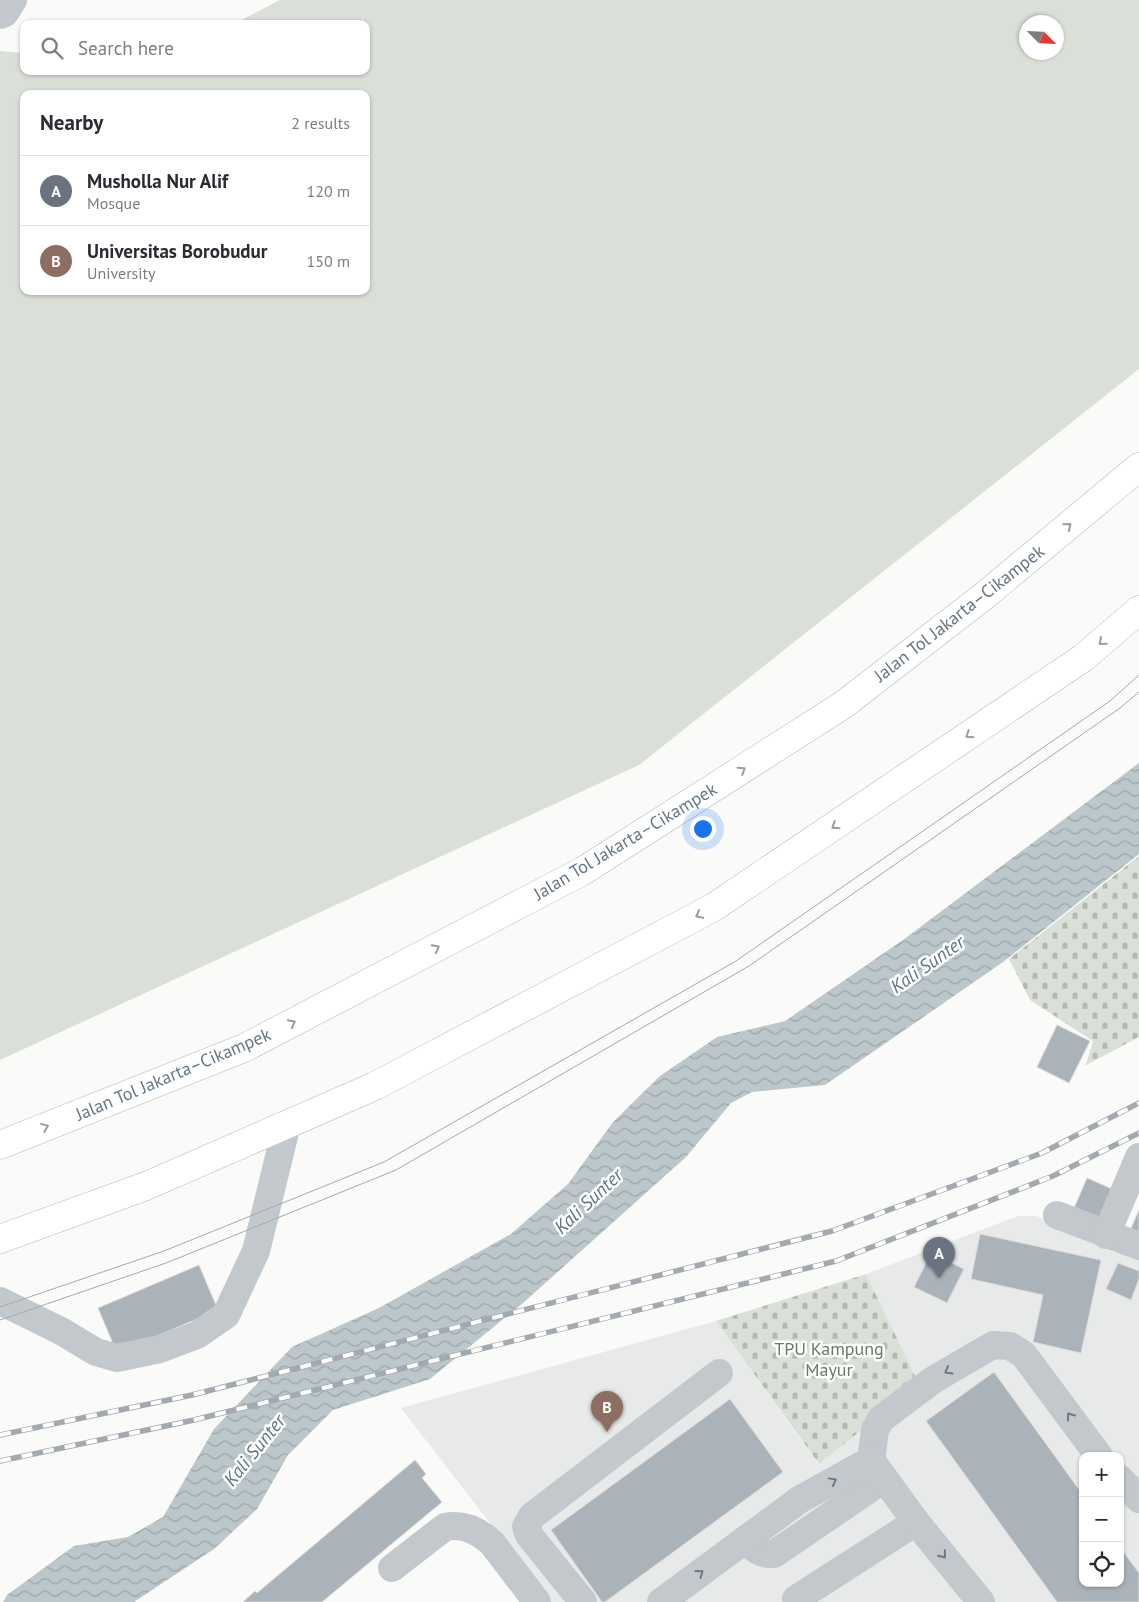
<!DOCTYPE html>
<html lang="en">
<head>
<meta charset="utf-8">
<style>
  :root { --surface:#fff; --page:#f7f7f7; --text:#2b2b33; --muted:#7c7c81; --line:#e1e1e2; --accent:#e4572e }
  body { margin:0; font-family:"PT Sans",sans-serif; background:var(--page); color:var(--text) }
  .controls { position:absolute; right:15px; bottom:15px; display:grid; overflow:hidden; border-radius:10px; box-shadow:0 1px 4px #0004 }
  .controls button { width:45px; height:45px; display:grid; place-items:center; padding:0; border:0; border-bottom:1px solid var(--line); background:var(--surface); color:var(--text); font:25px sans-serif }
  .compass { position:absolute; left:1019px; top:15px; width:45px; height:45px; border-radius:50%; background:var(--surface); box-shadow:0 1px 4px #0004; rotate:114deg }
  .you { position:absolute; left:702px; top:828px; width:18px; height:18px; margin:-12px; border:4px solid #fff; border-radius:50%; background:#1a73e8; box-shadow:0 0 0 8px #1a73e833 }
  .badge { display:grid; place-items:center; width:32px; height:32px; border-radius:50%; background:var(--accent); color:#fff; font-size:16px; font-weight:700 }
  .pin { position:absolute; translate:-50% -41px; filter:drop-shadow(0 1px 2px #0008) }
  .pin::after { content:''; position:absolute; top:26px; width:18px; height:15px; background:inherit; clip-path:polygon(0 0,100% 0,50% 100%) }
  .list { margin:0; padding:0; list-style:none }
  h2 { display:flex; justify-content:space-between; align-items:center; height:65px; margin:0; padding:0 20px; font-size:21px }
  h2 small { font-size:16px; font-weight:400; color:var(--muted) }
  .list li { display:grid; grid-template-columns:32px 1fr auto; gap:15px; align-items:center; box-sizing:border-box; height:70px; padding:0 20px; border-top:1px solid var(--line) }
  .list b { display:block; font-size:19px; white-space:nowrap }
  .list p { margin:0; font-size:16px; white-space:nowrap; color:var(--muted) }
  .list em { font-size:16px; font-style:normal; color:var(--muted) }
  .icon { flex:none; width:28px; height:28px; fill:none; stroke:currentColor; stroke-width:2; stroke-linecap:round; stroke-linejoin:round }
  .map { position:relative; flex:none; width:1139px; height:1602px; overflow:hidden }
  .search { position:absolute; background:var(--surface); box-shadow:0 1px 4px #0004; left:20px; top:20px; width:350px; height:55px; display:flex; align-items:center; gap:12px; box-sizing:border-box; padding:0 18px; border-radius:10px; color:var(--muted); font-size:19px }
  .panel { position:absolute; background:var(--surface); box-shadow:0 1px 4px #0004; left:20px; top:90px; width:350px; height:205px; border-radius:10px }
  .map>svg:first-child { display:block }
</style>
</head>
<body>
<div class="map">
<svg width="1139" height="1602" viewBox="0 0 1139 1602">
  <defs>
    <pattern id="cemetery-stones" width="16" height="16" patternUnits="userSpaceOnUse" patternTransform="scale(1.25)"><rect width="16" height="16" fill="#dadfd7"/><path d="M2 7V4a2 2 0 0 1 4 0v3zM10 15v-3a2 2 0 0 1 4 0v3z" fill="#b4b9b4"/></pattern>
    <pattern id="water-waves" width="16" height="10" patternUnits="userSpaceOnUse" patternTransform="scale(1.25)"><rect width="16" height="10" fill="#bbc7cb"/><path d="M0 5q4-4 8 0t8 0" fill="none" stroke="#9ca6aa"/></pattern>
  </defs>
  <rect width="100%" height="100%" fill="#fafaf8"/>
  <path fill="#e8e9e9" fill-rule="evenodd" d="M1018,1216H1036L1139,1253V1602H551L401,1408L716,1321L818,1464L919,1384L866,1274ZM1083,1456H1120V1583H1083Z"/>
  <path fill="#dadfd7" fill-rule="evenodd" d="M280,0H1139V369L639,765L0,1060V51L24,53V71H366V24H234ZM1026,22H1056V52H1026ZM24,94H366V291H24Z"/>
  <g fill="url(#cemetery-stones)">
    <polygon points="1139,856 1139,1037 1086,1065 1093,1041 1030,1000 1009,959"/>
    <polygon points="866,1274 919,1384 819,1464 716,1321"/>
  </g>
  <polygon fill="url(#water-waves)" points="1139,763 1139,854 1003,962 825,1085 752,1092 731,1103 686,1157 523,1303 430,1379 333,1410 288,1455 257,1509 214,1549 134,1602 3,1602 7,1595 74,1546 128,1537 163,1517 214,1429 292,1347 379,1308 511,1234 568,1184 613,1122 660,1076 717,1037 785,1021 903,940"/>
  <g fill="#aab3b9" stroke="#dcdcda">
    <polygon points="1057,1025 1090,1041 1069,1083 1037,1067"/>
    <polygon points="1087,1178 1112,1189 1097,1224 1072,1213"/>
    <polygon points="1139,1210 1139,1240 1128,1235"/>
    <polygon points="980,1234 1101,1260 1081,1353 1033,1342 1043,1295 971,1279"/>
    <polygon points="931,1253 964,1269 947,1303 914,1287"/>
    <polygon points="1118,1263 1139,1271 1139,1279 1131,1300 1106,1289"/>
    <polygon points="199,1265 218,1310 117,1353 98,1308"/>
    <polygon points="994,1372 1083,1495 1083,1583 1120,1583 1120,1547 1139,1573 1139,1602 1057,1602 926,1421"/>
    <polygon points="730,1399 783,1472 605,1602 602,1602 551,1530"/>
    <polygon points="415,1460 426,1474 422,1478 442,1502 322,1602 243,1602 255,1591 257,1593"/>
  </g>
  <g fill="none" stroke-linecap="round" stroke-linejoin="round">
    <defs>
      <g id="highway">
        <polyline points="0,1145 244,1048 583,871 843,705 984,596 1139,467"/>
        <polyline points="0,1239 146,1186 375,1086 714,907 1083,658 1139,610"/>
      </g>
    </defs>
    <use href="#highway" stroke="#b4b9bd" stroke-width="29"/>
    <g stroke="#c3c8cc" stroke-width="28">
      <polyline points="0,15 5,13 13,0"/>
      <polyline points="1057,1215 1139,1246"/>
      <polyline points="1106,1235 1139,1157"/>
      <polyline points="0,1301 61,1331 96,1352 117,1358 160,1349 197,1335 226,1315 256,1251 287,1124"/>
      <polyline points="871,1460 875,1430 881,1419 933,1380 993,1345 1010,1346 1024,1355 1099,1456"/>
      <polyline points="1120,1479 1139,1499"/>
      <path d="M745,1540C755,1549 760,1555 774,1554L884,1479"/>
      <path d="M392,1568L445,1527C463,1523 479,1531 492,1543L537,1602"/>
      <polyline points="796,1599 916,1522"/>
      <polyline points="583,1602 529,1535 526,1527 532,1516 719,1373"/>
      <polyline points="661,1602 799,1500 871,1460 916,1522 981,1602"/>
    </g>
    <use href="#highway" stroke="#fff" stroke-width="28"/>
    <g stroke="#a2aab0" stroke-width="1">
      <polyline points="0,1307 164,1251 384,1162 736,961 1110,701 1139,675"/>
      <polyline points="0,1320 166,1263 396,1170 749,966 1120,708 1139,692"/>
    </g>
    <defs>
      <g id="rail">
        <polyline points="0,1435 192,1395 832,1231 1042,1153 1139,1103"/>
        <polyline points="0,1461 194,1420 836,1261 1053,1176 1139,1133"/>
      </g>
    </defs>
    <use href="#rail" stroke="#a2aab0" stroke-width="5.5"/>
    <use href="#rail" stroke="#fff" stroke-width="4" stroke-dasharray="11" stroke-linecap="butt"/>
  </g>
  <defs><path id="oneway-chevron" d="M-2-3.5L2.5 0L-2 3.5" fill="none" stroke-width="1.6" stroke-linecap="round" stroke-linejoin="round" transform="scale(1.25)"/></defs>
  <g stroke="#939fa8">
    <use href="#oneway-chevron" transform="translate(1068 526) rotate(-40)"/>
    <use href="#oneway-chevron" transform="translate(1102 642) rotate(139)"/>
    <use href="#oneway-chevron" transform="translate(969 735) rotate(146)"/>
    <use href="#oneway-chevron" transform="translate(742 770) rotate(-33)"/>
    <use href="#oneway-chevron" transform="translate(835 826) rotate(146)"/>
    <use href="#oneway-chevron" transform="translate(699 915) rotate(152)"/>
    <use href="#oneway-chevron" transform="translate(436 948) rotate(-28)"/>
    <use href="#oneway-chevron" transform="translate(292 1023) rotate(-28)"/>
    <use href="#oneway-chevron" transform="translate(45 1127) rotate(-22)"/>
  </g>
  <g stroke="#6a7a87">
    <use href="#oneway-chevron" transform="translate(948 1371) rotate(150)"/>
    <use href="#oneway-chevron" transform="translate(1070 1416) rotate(-126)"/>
    <use href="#oneway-chevron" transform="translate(833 1481) rotate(-29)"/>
    <use href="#oneway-chevron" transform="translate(943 1555) rotate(51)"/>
    <use href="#oneway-chevron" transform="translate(700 1573) rotate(-36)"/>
  </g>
  <g text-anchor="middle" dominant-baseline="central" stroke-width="5" stroke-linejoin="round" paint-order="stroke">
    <g font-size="18" fill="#657683" stroke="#fff">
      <text transform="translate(959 613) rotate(-38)">Jalan Tol Jakarta–Cikampek</text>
      <text transform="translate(625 841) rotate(-31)">Jalan Tol Jakarta–Cikampek</text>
      <text transform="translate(173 1074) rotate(-23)">Jalan Tol Jakarta–Cikampek</text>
    </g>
    <g font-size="18" fill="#687a64" stroke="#fff">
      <text x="829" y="1348">TPU Kampung<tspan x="829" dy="21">Mayur</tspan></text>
    </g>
    <g font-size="19" font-style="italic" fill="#60757c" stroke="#fff">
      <text transform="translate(927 964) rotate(-35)">Kali Sunter</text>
      <text transform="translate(588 1201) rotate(-43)">Kali Sunter</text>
      <text transform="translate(254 1450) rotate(-51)">Kali Sunter</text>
    </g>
  </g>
</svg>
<div class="controls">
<button>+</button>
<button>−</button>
<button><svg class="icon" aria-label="locate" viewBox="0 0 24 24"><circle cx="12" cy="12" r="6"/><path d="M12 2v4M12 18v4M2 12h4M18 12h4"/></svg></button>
</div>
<svg class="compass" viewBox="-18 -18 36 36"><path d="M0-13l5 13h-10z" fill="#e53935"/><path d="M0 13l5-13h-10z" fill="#7c7c81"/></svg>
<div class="you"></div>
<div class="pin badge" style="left:939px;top:1278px;background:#6b7280">A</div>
<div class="pin badge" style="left:607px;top:1432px;background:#8d6e63">B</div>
<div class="search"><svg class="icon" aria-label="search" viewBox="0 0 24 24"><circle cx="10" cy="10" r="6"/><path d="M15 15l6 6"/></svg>Search here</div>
<section class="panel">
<h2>Nearby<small>2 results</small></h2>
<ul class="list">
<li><span class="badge" style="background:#6b7280">A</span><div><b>Musholla Nur Alif</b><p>Mosque</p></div><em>120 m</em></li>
<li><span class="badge" style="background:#8d6e63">B</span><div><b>Universitas Borobudur</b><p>University</p></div><em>150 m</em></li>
</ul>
</section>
</div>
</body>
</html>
